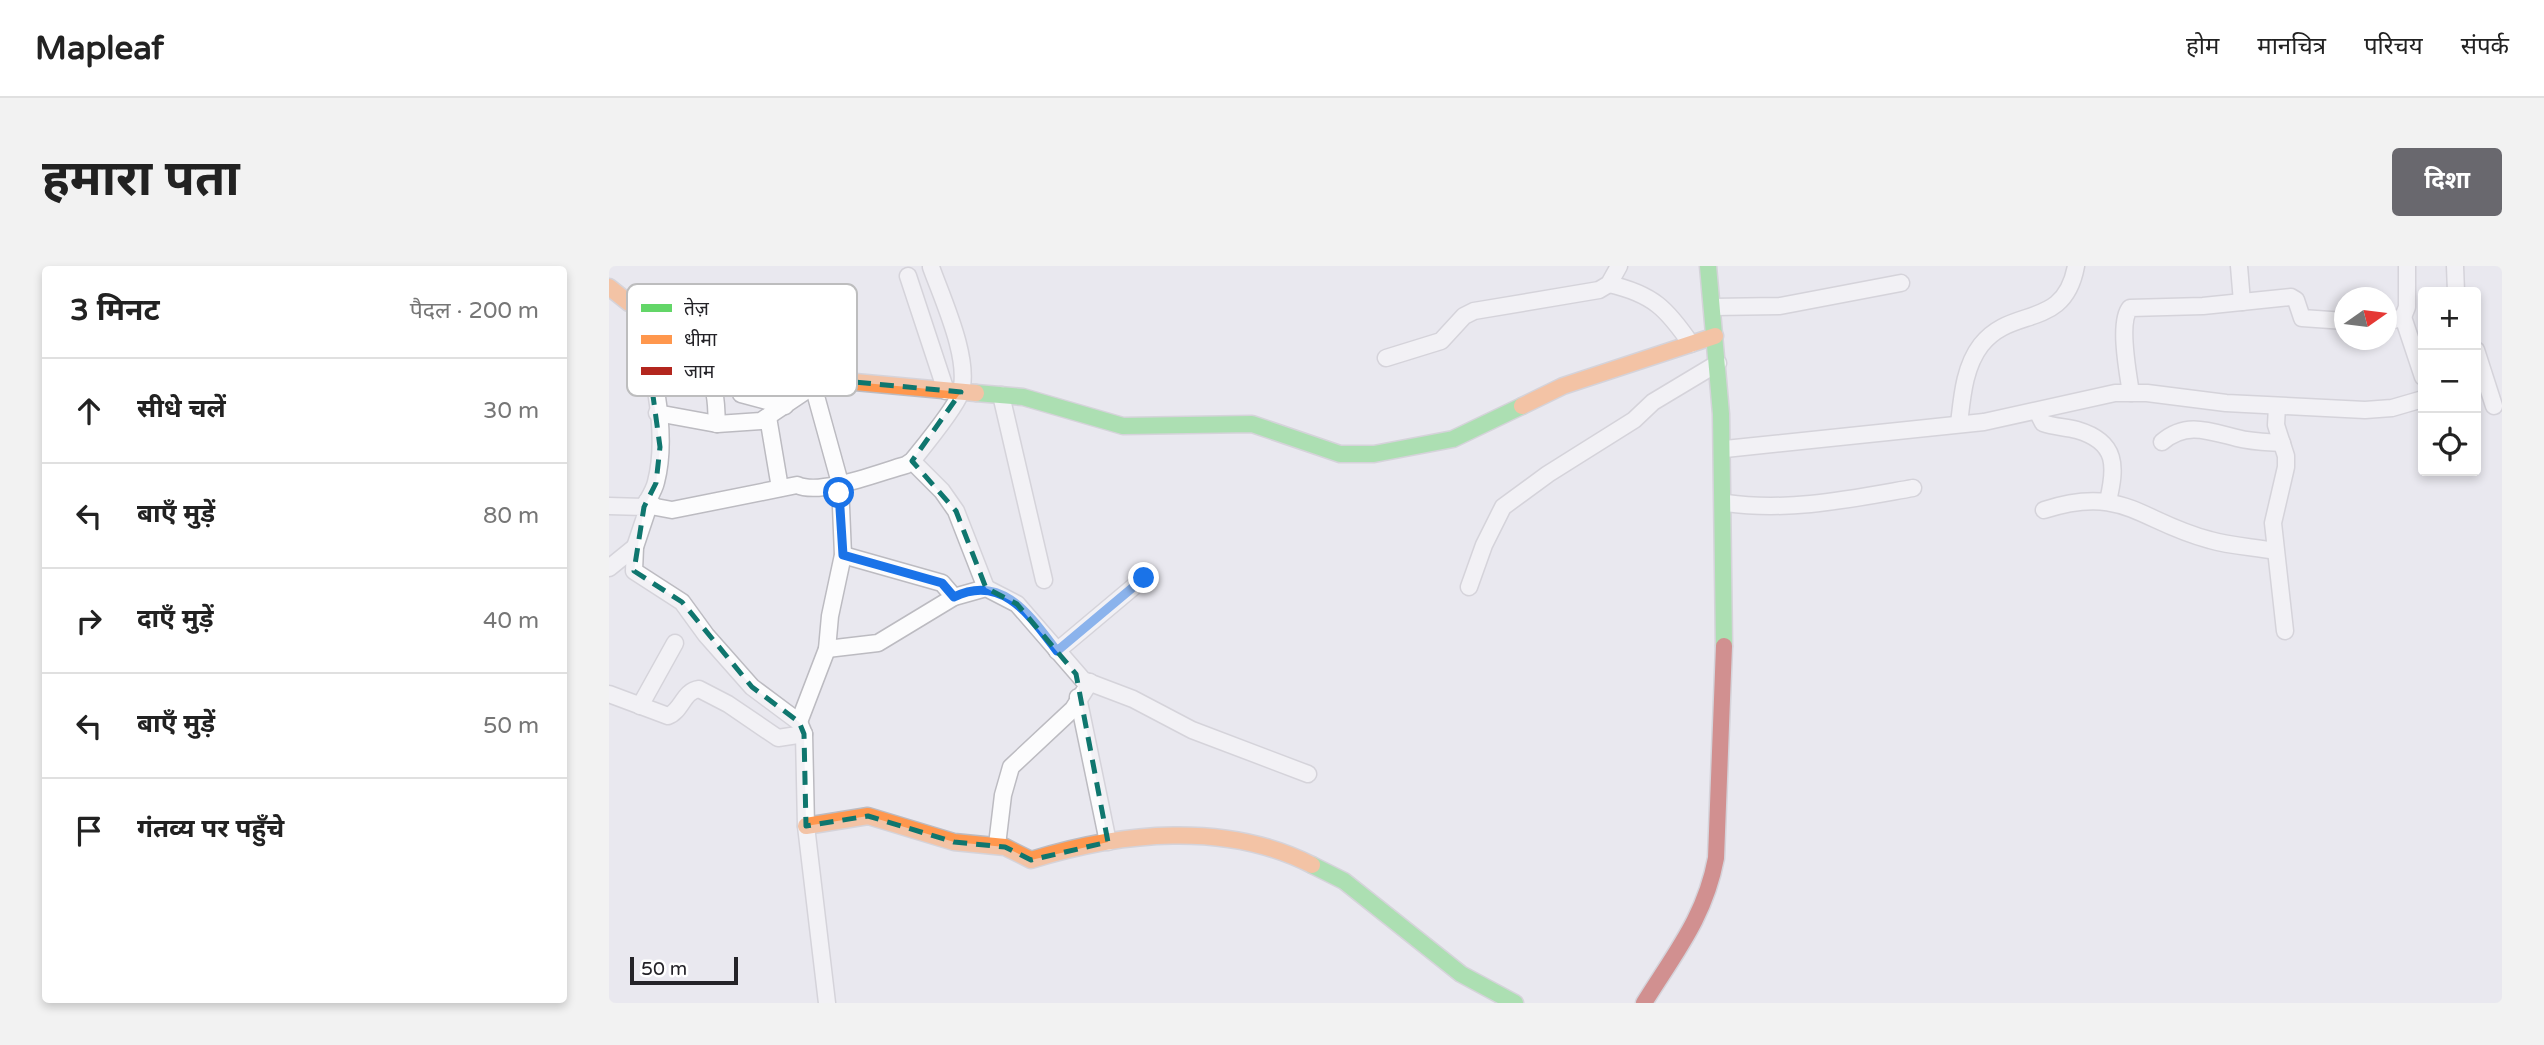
<!DOCTYPE html>
<html lang="hi">
<head>
<meta charset="utf-8">
<style>
  :root { --surface:#fff; --page:#f2f2f2; --text:#222; --muted:#767676; --line:#e0e0e0; --accent:#69686e }
  body { margin:0; font-family:"Varela Round","Noto Sans Devanagari",sans-serif; background:var(--page); color:var(--text) }
  .controls { position:absolute; right:21px; top:21px; display:grid; overflow:hidden; border-radius:7px; box-shadow:0 4px 10px #0003 }
  .controls button { width:63px; height:63px; display:grid; place-items:center; padding:0; border:0; border-bottom:2px solid var(--line); background:var(--surface); color:var(--text); font:35px sans-serif }
  .compass { position:absolute; left:1725px; top:21px; width:63px; height:63px; border-radius:50%; background:var(--surface); box-shadow:0 4px 10px #0003; rotate:76deg }
  .scale { position:absolute; left:21px; bottom:18px; width:108px; box-sizing:border-box; padding-left:7px; border:4px solid #242328; border-top:0; font-size:19px; line-height:24px; white-space:nowrap; color:#242328; -webkit-text-stroke:5px #fff; paint-order:stroke }
  .stop { position:absolute; width:21px; height:21px; margin:-16px; border:5px solid #1a73e8; border-radius:50%; background:#fff }
  .stop.end { background:#1a73e8; border-color:#fff; box-shadow:0 2px 7px #0008 }
  .list { margin:0; padding:0; list-style:none }
  h2 { display:flex; justify-content:space-between; align-items:center; height:91px; margin:0; padding:0 28px; font-size:30px }
  h2 small { font-size:23px; font-weight:400; color:var(--muted) }
  .list li { display:grid; grid-template-columns:46px 1fr auto; gap:21px; align-items:center; box-sizing:border-box; height:105px; padding:0 28px; border-top:2px solid var(--line) }
  .list b { display:block; font-size:26px; white-space:nowrap }
  .list em { font-size:23px; font-style:normal; color:var(--muted) }
  .icon { flex:none; width:38px; height:38px; fill:none; stroke:currentColor; stroke-width:2; stroke-linecap:round; stroke-linejoin:round }
  .map { position:relative; flex:none; width:1893px; height:737px; overflow:hidden; border-radius:7px }
  header { display:flex; align-items:center; gap:42px; box-sizing:border-box; height:98px; padding:0 35px; background:var(--surface); border-bottom:2px solid var(--line) }
  header strong { font-size:33px }
  nav { display:flex; gap:38px; margin-inline-start:auto; font-size:24px }
  .intro { display:flex; align-items:center; justify-content:space-between; box-sizing:border-box; height:168px; padding:0 42px }
  h1 { margin:0; font-size:49px }
  .button { padding:18px 32px; border-radius:7px; background:var(--accent); color:#fff; font-size:24px; font-weight:700 }
  main { display:flex; gap:42px; padding:0 42px }
  aside { flex:1; background:var(--surface); border-radius:7px; box-shadow:0 4px 10px #0003 }
  .map>svg:first-child { display:block }
</style>
</head>
<body>
<header>
<strong>Mapleaf</strong>
<nav><a>होम</a><a>मानचित्र</a><a>परिचय</a><a>संपर्क</a></nav>
</header>
<div class="intro"><h1>हमारा पता</h1><a class="button">दिशा</a></div>
<main>
<aside>
<h2>3 मिनट<small>पैदल · 200 m</small></h2>
<ul class="list">
<li><svg class="icon" aria-label="ahead" viewBox="0 0 24 24"><path d="M12 20V5M6 11l6-6 6 6"/></svg><div><b>सीधे चलें</b></div><em>30 m</em></li>
<li><svg class="icon" aria-label="left" viewBox="0 0 24 24"><path d="M17 20v-9H6M10 6l-5 5 5 5"/></svg><div><b>बाएँ मुड़ें</b></div><em>80 m</em></li>
<li><svg class="icon" aria-label="right" viewBox="0 0 24 24"><path d="M7 20v-9h11M14 6l5 5-5 5"/></svg><div><b>दाएँ मुड़ें</b></div><em>40 m</em></li>
<li><svg class="icon" aria-label="left" viewBox="0 0 24 24"><path d="M17 20v-9H6M10 6l-5 5 5 5"/></svg><div><b>बाएँ मुड़ें</b></div><em>50 m</em></li>
<li><svg class="icon" aria-label="arrive" viewBox="0 0 24 24"><path d="M6 21V4h12l-3 4 3 4H6"/></svg><div><b>गंतव्य पर पहुँचे</b></div></li>
</ul>
</aside>
<div class="map">
<svg width="1893" height="737" viewBox="0 0 1893 737">
  <rect width="100%" height="100%" fill="#e9e8ef"/>
  <g fill="none" stroke-linecap="round" stroke-linejoin="round">
    <defs>
      <g id="street">
        <polyline points="1630,0 1633,36"/>
        <polyline points="1846,0 1847,26"/>
        <polyline points="299,10 337,125"/>
        <path d="M1000,18C1044,28 1058,43 1082,78"/>
        <polyline points="1104,41 1171,40 1292,17"/>
        <path d="M32,42C40,96 61,162 47,216C45,225 39,233 35,241"/>
        <polyline points="1794,51 1814,111"/>
        <polyline points="1778,56 1794,51 1798,41 1798,0"/>
        <polyline points="1867,84 1885,140"/>
        <polyline points="777,92 832,75 855,50 865,45 990,24 1000,18 1010,0"/>
        <path d="M44,103C56,104 99,111 104,123C108,132 107,147 108,158"/>
        <path d="M1522,127C1519,108 1509,56 1521,42L1594,40L1682,31L1687,34L1693,52L1736,55"/>
        <polyline points="132,128 176,140"/>
        <polyline points="392,129 435,314"/>
        <polyline points="1668,140 1667,159 1677,190 1677,201 1664,257 1676,365"/>
        <path d="M1428,145L1434,157C1445,161 1457,161 1468,164C1509,176 1507,201 1499,235"/>
        <polyline points="48,147 108,158 152,155 204,120"/>
        <polyline points="159,151 171,222"/>
        <path d="M1350,158C1353,132 1355,101 1372,79C1403,39 1455,65 1467,0"/>
        <path d="M1553,176C1577,155 1600,165 1628,172C1643,176 1658,176 1673,177"/>
        <polyline points="1116,183 1375,156 1506,127 1538,127 1617,137 1756,144 1783,142 1814,133"/>
        <polyline points="303,195 333,225 347,245 377,322"/>
        <path d="M38,235L47,241L63,244L188,219C212,230 271,206 297,199L303,195C315,180 345,144 351,128C363,96 333,32 322,1"/>
        <path d="M1117,237C1181,246 1241,233 1304,222"/>
        <polyline points="0,240 35,241 38,245 26,281 25,305 73,336 97,369 143,421 190,456 195,468 197,560 218,737"/>
        <path d="M1435,244C1515,218 1531,256 1601,274C1621,280 1644,281 1666,285"/>
        <polyline points="234,289 333,317 345,331"/>
        <polyline points="0,302 26,281"/>
        <polyline points="860,321 875,279 894,241 939,208 1025,154 1044,136 1109,97"/>
        <polyline points="218,383 269,377 345,331 377,322 408,338 474,414 524,433 583,464 699,508"/>
        <polyline points="448,385 535,312"/>
        <path d="M0,428L59,450C73,445 74,425 90,423L119,438L169,472L195,468"/>
        <polyline points="469,431 499,576"/>
        <polyline points="31,440 66,377"/>
        <polyline points="190,456 218,383 221,350 234,289 231,217 202,112"/>
        <polyline points="388,579 394,529 402,501 464,443 481,416"/>
      </g>
      <g id="fast">
        <polyline points="1099,0 1112,148 1115,380"/>
        <polyline points="367,127 414,131 514,160 643,158 731,188 765,188 844,173 913,140"/>
        <polyline points="703,599 735,615 852,708 906,737"/>
      </g>
      <g id="slow">
        <polyline points="0,21 20,37 135,88 202,112 367,127"/>
        <polyline points="913,140 954,120 1106,70"/>
        <path d="M197,560L259,550L345,576L396,581L422,594C512,566 617,555 703,599"/>
      </g>
      <path id="jam" d="M1035,737C1066,687 1096,651 1107,592L1115,380"/>
    </defs>
    <use href="#street" stroke="#bcbbc1" stroke-width="19"/>
    <use href="#fast" stroke="#bcbbc1" stroke-width="19"/>
    <use href="#slow" stroke="#bcbbc1" stroke-width="19"/>
    <use href="#jam" stroke="#bcbbc1" stroke-width="19"/>
    <use href="#street" stroke="#fcfcfd" stroke-width="16"/>
    <use href="#fast" stroke="#63d668" stroke-width="16"/>
    <use href="#slow" stroke="#ff974d" stroke-width="16"/>
    <use href="#jam" stroke="#b3261e" stroke-width="16"/>
  </g>
  <g fill="none" stroke-linecap="round" stroke-linejoin="round">
    <path stroke="#1a73e8" stroke-width="9" d="M230,227L234,289L333,317L345,331C394,307 422,351 448,385L535,312"/>
  </g>
  <path d="M0 0H1893V737H0ZM32,42L202,112L352,126L303,195L347,245L377,322L408,338L467,408L499,576L422,594L396,581L345,576L259,550L197,560L195,468L190,456L143,421L73,336L25,305L35,241L47,217L51,181Z" fill="#e9e8ef" fill-opacity=".55" fill-rule="evenodd"/>
  <path fill="none" stroke="#0f766e" stroke-width="5" stroke-dasharray="14 9" stroke-linejoin="round" d="M32,42L202,112L352,126L303,195L347,245L377,322L408,338L467,408L499,576L422,594L396,581L345,576L259,550L197,560L195,468L190,456L143,421L73,336L25,305L35,241L47,217L51,181Z"/>
  <rect x="18" y="18" width="230" height="112" rx="10" fill="#fff" stroke="#bdbdbe" stroke-width="2"/>
  <rect x="32" y="38" width="31" height="8" fill="#63d668"/>
  <rect x="32" y="69" width="31" height="9" fill="#ff974d"/>
  <rect x="32" y="101" width="31" height="8" fill="#b3261e"/>
  <g font-size="19" fill="#242328">
    <text x="75" y="49">तेज़</text>
    <text x="75" y="80">धीमा</text>
    <text x="75" y="112">जाम</text>
  </g>
</svg>
<div class="controls">
<button>+</button>
<button>−</button>
<button><svg class="icon" aria-label="locate" viewBox="0 0 24 24"><circle cx="12" cy="12" r="6"/><path d="M12 2v4M12 18v4M2 12h4M18 12h4"/></svg></button>
</div>
<svg class="compass" viewBox="-18 -18 36 36"><path d="M0-13l5 13h-10z" fill="#e53935"/><path d="M0 13l5-13h-10z" fill="#767676"/></svg>
<div class="scale">50 m</div>
<div class="stop" style="left:230px;top:227px"></div>
<div class="stop end" style="left:535px;top:312px"></div>
</div>
</main>
</body>
</html>
